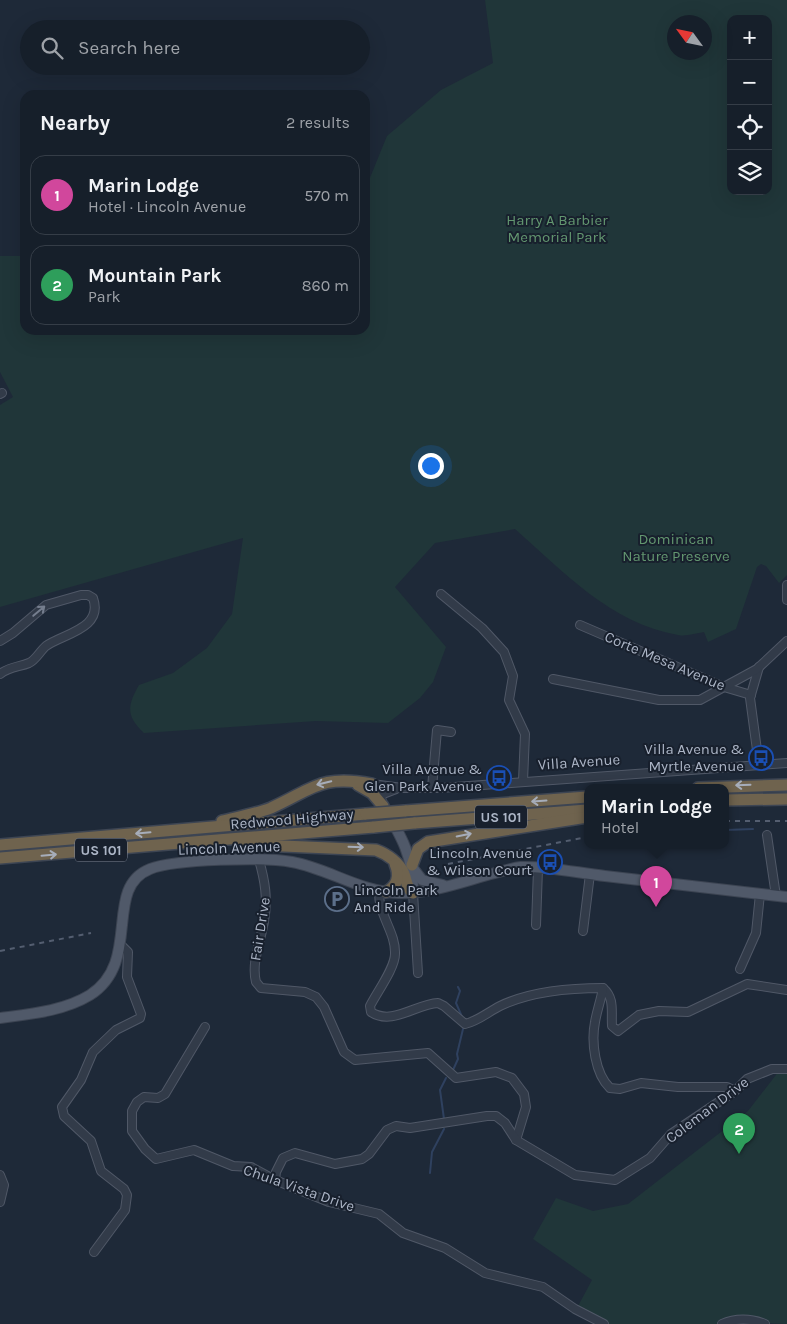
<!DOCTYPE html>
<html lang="en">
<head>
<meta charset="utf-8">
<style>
  :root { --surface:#161f2a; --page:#232c36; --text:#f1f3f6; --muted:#9ea2a8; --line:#353d47; --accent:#1a73e8 }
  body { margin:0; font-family:Karla,sans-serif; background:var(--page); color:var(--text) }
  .controls { position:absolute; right:15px; top:15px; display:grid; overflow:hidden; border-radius:10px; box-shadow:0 5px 20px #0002 }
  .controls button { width:45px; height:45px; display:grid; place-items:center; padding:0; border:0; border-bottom:1px solid var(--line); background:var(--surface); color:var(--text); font:25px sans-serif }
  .compass { position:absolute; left:667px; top:15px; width:45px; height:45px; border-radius:50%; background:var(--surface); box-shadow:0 5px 20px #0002; rotate:303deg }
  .you { position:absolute; left:430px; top:465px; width:18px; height:18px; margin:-12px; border:4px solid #fff; border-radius:50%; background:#1a73e8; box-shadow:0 0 0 8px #1a73e833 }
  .badge { display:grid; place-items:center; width:32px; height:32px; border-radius:50%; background:var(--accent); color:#fff; font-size:16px; font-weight:700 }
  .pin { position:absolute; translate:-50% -41px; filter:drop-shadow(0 1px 2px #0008) }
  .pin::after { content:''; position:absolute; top:26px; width:18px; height:15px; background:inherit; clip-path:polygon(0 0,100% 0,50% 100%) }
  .popup { position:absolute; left:584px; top:784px; width:145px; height:65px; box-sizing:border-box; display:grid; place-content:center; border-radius:10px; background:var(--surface); filter:drop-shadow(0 1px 4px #0005); font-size:16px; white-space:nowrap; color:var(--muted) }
  .popup b { font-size:19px; color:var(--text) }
  .popup::after { content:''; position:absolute; left:50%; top:100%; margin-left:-10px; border:10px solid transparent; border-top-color:var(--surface) }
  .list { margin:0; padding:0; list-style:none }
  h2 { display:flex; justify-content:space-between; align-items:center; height:65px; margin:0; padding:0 20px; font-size:21px }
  h2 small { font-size:16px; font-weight:400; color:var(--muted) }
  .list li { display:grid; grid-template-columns:32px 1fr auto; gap:15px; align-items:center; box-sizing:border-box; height:80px; margin:0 10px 10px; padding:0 10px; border:1px solid var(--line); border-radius:15px }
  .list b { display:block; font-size:19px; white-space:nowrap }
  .list p { margin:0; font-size:16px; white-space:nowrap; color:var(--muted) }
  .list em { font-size:16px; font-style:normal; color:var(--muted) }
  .icon { flex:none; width:28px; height:28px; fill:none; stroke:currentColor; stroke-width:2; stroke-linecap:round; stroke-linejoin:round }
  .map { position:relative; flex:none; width:787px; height:1324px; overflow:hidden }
  .search { position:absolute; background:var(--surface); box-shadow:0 5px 20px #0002; left:20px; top:20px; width:350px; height:55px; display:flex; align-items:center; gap:12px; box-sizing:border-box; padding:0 18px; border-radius:28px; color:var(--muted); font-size:19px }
  .panel { position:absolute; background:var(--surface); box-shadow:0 5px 20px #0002; left:20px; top:90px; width:350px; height:245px; border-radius:15px }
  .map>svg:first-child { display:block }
</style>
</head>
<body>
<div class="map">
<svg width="787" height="1324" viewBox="0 0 787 1324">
  <rect width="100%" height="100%" fill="#1e2938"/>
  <g fill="#203639" fill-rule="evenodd">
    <path d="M485,0H787V575L779,583L766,566L761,564L757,567L736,629L708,642L704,632C696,633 686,637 678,635C610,623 564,572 515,529L435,543L395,587L446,647L433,682L420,698L388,723L316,721L144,733C126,716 127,706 139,685L173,673L207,648L232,614L243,538L0,607V405L13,397L0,372V256H25V330H365V190L387,136L441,90L493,63ZM731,19H768V191H731ZM674,22H704V52H674Z"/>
    <path d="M779,1071H787V1324C765,1324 745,1319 724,1324H603L577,1308L592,1280L533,1239L556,1198L593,1211L628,1204L748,1111Z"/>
  </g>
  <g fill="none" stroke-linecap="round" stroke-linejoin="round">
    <g stroke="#2f415f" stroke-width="2">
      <polyline points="725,830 753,829"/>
      <polyline points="458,987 460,991 456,1003 463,1019"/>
      <polyline points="453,1070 458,1059 457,1054 463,1029"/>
      <polyline points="444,1119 440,1090 446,1078"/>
      <polyline points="430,1173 432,1152 444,1129"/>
    </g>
    <defs>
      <g id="minor">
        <polyline points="0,394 2,393"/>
        <polyline points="787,585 787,600"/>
        <polyline points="441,594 482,628 504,652 513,676 509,700 525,734 523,781"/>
        <polyline points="580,625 724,687 751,695"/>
        <path d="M0,641L13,633L46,605L81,595H88L93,598C104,629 62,634 46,646C40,651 36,660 29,663C19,667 9,667 0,674"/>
        <polyline points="759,667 750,698 759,765"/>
        <polyline points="553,679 659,700 700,700 757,669 787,641"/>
        <polyline points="372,784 402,788 441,788 787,763"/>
        <polyline points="432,788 437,730 451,732"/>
        <polyline points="383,805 381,798 383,794 396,789"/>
        <polyline points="767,835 776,896"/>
        <path d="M259,860C265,881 268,899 264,921C261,941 251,962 256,982L261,988L305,992L316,997L324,1007L344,1052L355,1060L428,1053L456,1078L496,1072L512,1078L524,1094L526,1107L516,1140"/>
        <path d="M379,891C378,915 396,932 395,954C395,968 377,992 370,1006L371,1012C392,1026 416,1004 438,1003L444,1006L465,1024C478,1021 488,1012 500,1006C531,991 569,988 603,988C615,998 611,1012 612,1026L618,1031L639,1015L659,1011L688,1012L747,984L787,990"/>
        <polyline points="413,893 418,973"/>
        <polyline points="536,925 538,869"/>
        <polyline points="583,931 590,874"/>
        <polyline points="740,969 756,933 760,894"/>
        <path d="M603,988C601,1000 597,1010 595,1022C591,1042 595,1074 610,1088L620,1089L641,1083L678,1087H727L735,1091"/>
        <polyline points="205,1027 165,1094 158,1098 144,1097 137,1102 132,1111 132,1131 145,1149 156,1159 194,1150 233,1166 251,1167 275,1180 329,1202 379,1214 403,1233 445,1248 485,1273 543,1287 575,1309 604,1324"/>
        <polyline points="0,1175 4,1185 0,1202"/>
        <polyline points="275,1180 276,1172 283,1158 295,1153 335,1164 362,1159 369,1154 387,1130 396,1126 410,1128 487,1116 496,1116 505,1123 516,1140 575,1175 615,1180 650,1158 671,1134 735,1091 747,1079 772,1069 787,1069"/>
        <polyline points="94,1252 125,1210 127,1195 124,1189 101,1171 91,1141 64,1116 62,1107 81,1080 93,1052 116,1030 140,1018 141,1014 127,977 128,952 121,945"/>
        <path d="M722,1324C735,1318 751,1318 765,1324"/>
      </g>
      <g id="major">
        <path d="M383,806C401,835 414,858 413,893"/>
        <polyline points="412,867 422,880 443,885"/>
        <path d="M0,1018C30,1014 64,1011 90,995C143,961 102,888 150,869C174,859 267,857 292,862C330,869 357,891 399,893C431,894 464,881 495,873C503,871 512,868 521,867C548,866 578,873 605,876C666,883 726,890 787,897"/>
      </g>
      <g id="highway">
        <polyline points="358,785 372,793 383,806"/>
        <polyline points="698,788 787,785"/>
        <polyline points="725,800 787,799"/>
        <polyline points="405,811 587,797"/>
        <path d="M222,821C238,817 256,814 271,808C313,789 321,774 372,784"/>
        <polyline points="414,823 587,810"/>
        <path d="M239,844L376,850C387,854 400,863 404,874C407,881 406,888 413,893"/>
        <polyline points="0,845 366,814"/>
        <polyline points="0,858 374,827"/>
        <polyline points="412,865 418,849 428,842 587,817"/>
        <path d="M386,892C398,886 400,876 395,864"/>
      </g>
    </defs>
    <use href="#minor" stroke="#505867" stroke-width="10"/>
    <use href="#major" stroke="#3c4452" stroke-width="12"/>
    <use href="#highway" stroke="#3d4553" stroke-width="14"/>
    <use href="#minor" stroke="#323b49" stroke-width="8"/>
    <use href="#major" stroke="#505969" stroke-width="10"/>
    <use href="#highway" stroke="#6f634e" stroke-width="11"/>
    <g stroke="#545e70" stroke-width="2" stroke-dasharray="5 5" stroke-linecap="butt">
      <polyline points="725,821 787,821"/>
      <polyline points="448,864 587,837"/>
      <polyline points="0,951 91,933"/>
    </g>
    <defs>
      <g id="highway-bridge">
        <polyline points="366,814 405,811"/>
        <polyline points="374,827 414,823"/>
      </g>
    </defs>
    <use href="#highway-bridge" stroke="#3d4553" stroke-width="14" stroke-linecap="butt"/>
    <use href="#highway-bridge" stroke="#6f634e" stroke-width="11"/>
  </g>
  <defs><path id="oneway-shaft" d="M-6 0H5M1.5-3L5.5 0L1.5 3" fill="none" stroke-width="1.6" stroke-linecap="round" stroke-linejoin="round" transform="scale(1.25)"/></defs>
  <use stroke="#757e8e" href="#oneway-shaft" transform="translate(39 611) rotate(-40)"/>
  <g stroke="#a6adba">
    <use href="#oneway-shaft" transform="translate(324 783) rotate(166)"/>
    <use href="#oneway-shaft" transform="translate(743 785) rotate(178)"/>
    <use href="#oneway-shaft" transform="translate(539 801) rotate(176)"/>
    <use href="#oneway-shaft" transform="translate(143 833) rotate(175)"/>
    <use href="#oneway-shaft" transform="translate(464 835) rotate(-11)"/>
    <use href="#oneway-shaft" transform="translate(356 847) rotate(2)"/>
    <use href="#oneway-shaft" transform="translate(49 855) rotate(-5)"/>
  </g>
  <defs>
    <symbol id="bus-ring" viewBox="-11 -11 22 22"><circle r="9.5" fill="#18202d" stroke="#1a4fb4" stroke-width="1.5"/><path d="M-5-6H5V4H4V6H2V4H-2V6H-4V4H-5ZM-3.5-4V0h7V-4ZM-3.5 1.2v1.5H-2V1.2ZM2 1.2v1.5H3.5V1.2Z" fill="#1a4fb4"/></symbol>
    <symbol id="parking-ring" viewBox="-11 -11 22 22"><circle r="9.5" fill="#18202d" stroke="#5c6f8a" stroke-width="1.5"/><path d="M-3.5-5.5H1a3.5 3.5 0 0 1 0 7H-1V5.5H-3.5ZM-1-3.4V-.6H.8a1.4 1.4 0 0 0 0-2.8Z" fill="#5c6f8a"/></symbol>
  </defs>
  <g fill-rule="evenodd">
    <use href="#bus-ring" x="747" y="744" width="28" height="28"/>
    <use href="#bus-ring" x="485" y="764" width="28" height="28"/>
    <use href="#bus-ring" x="536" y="848" width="28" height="28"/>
    <use href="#parking-ring" x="323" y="885" width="28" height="28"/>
  </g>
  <g text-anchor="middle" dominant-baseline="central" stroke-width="4" stroke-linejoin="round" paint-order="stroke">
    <g fill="#18202d" stroke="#808898" stroke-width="1">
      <rect x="475" y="805.5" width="52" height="23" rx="4"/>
      <rect x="75" y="838.5" width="52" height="23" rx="4"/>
    </g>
    <g font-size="14" font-weight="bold" fill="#acb5c6">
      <text x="501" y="817">US 101</text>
      <text x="101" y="850">US 101</text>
    </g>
    <g font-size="15" fill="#639770" stroke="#18202d">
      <text x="557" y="220">Harry A Barbier<tspan x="557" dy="17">Memorial Park</tspan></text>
      <text x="676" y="539">Dominican<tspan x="676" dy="17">Nature Preserve</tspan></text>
    </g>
    <g font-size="15" fill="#acb5c6" stroke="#18202d">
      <text transform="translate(665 661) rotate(23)">Corte Mesa Avenue</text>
      <text transform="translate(579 762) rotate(-4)">Villa Avenue</text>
      <text transform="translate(292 819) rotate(-5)">Redwood Highway</text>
      <text transform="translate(229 848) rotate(-2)">Lincoln Avenue</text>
      <text transform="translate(260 929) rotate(-81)">Fair Drive</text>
      <text transform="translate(707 1110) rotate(-37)">Coleman Drive</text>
      <text transform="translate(299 1188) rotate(19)">Chula Vista Drive</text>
    </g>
    <g font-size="15" fill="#acb5c6" stroke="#18202d" text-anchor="end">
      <text x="744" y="749">Villa Avenue &amp;<tspan x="744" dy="17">Myrtle Avenue</tspan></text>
      <text x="482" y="769">Villa Avenue &amp;<tspan x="482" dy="17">Glen Park Avenue</tspan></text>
      <text x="532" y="853">Lincoln Avenue<tspan x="532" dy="17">&amp; Wilson Court</tspan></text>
      <text x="354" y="890" text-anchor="start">Lincoln Park<tspan x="354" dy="17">And Ride</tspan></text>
    </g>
  </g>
</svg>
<div class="controls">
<button>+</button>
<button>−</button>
<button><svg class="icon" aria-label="locate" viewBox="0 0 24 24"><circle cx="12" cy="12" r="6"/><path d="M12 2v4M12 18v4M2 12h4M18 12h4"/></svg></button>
<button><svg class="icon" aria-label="layers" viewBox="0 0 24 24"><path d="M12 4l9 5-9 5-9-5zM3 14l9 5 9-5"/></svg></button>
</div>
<svg class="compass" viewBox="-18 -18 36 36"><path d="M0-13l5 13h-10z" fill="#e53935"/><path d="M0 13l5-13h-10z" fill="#9ea2a8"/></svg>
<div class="you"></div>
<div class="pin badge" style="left:656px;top:907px;background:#d1479c">1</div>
<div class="popup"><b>Marin Lodge</b>Hotel</div>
<div class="pin badge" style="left:739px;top:1154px;background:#2e9e5b">2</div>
<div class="search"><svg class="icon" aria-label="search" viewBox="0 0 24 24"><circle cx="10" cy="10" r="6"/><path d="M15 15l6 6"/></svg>Search here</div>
<section class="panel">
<h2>Nearby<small>2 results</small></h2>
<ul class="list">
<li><span class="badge" style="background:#d1479c">1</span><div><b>Marin Lodge</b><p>Hotel · Lincoln Avenue</p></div><em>570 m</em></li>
<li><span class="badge" style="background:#2e9e5b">2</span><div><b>Mountain Park</b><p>Park</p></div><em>860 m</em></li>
</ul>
</section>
</div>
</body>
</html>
